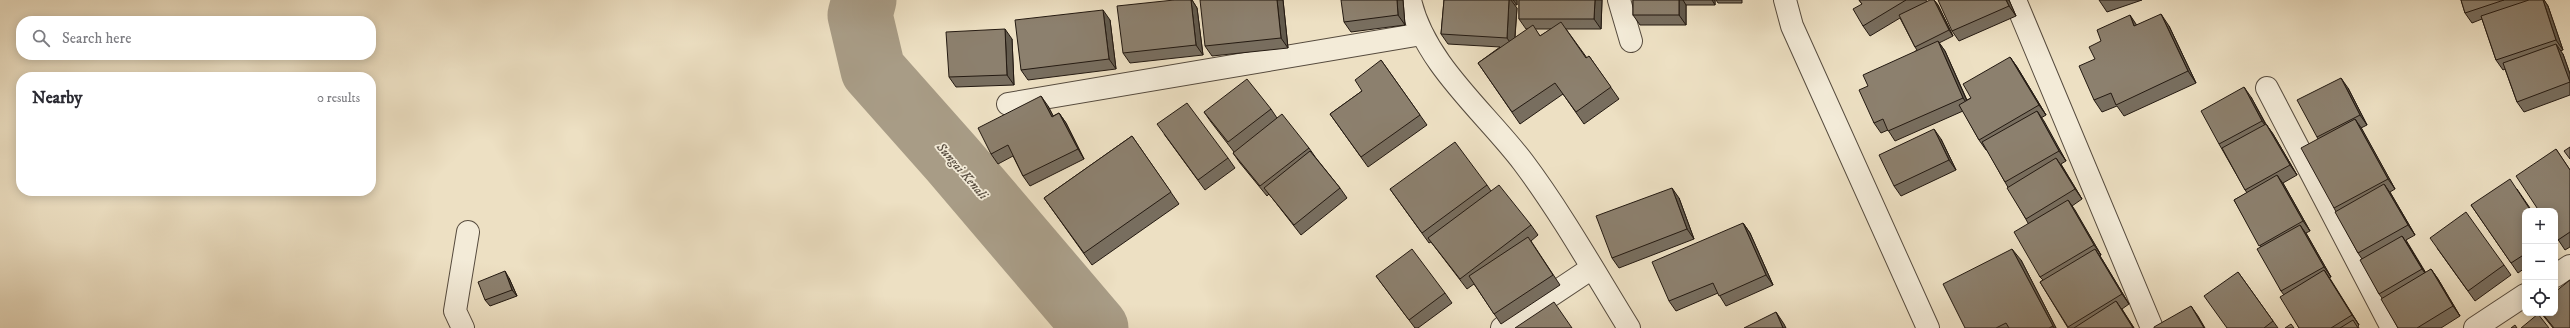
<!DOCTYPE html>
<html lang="en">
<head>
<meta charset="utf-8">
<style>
  :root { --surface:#fff; --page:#f7f7f7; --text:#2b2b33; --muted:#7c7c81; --line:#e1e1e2 }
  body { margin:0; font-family:"IM FELL DW Pica",serif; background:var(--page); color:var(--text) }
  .controls { position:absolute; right:12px; bottom:12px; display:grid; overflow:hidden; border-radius:8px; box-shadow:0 2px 10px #0003 }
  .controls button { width:36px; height:36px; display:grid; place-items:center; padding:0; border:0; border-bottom:1px solid var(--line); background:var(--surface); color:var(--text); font:20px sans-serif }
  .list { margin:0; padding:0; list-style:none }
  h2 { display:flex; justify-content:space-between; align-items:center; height:52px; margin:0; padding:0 16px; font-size:17px }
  h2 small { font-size:13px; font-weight:400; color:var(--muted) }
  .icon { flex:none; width:22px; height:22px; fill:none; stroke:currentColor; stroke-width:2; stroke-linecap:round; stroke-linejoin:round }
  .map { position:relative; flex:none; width:2570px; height:328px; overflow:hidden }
  .search { position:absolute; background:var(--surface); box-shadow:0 2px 10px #0003; left:16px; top:16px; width:360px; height:44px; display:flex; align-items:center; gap:10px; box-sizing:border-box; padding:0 14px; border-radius:16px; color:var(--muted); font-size:15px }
  .panel { position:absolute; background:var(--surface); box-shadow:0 2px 10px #0003; left:16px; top:72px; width:360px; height:124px; border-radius:16px }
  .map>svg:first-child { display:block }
</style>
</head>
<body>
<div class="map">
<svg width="2570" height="328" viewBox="0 0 2570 328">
  <rect width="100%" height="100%" fill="#ede0c3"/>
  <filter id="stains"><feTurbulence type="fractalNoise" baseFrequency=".005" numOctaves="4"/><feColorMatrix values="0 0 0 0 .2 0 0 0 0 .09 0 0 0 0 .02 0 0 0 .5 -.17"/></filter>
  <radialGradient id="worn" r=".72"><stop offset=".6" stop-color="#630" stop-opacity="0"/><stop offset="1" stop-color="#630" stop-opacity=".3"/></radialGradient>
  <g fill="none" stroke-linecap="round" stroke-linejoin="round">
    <polyline stroke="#a89c86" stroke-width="65" points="864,0 860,15 873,70 952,159 1096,328"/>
    <defs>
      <g id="street">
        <path d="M1410,0C1424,63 1485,112 1523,162C1562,214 1595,273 1629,328"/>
        <polyline points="1619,0 1631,41"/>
        <polyline points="1785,0 1792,26 1928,328"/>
        <polyline points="2015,0 2152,328"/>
        <polyline points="2267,88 2392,328"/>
        <polyline points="1008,104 1422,34"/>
        <polyline points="2555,276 2570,266"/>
        <polyline points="463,328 455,311 468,232"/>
        <polyline points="1502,328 1592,268"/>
        <polyline points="2475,328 2525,295"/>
      </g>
    </defs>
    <use href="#street" stroke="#564b3e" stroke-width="24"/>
    <use href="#street" stroke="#f3ebd8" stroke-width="22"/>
  </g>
  <g fill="#786e5f" stroke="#231911" fill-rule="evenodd">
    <polygon points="1174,0 1192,0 1197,8 1203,55 1130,63 1123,53"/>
    <polygon points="1283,0 1288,48 1212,56 1205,46"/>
    <polygon points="1403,0 1405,25 1351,32 1344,22"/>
    <path d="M1444,0H1517V5H1514L1517,8L1515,38L1528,29H1526L1519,19V0H1602L1601,29H1566L1587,58L1589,56L1619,99L1584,124L1563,94L1520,124L1478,63L1500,47L1448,44L1441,34ZM1535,29H1551L1540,36Z"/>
    <polygon points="1633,0 1715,0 1715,5 1686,5 1686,25 1640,25 1633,15"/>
    <polygon points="1716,0 1742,0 1742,3 1718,3"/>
    <polygon points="1859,0 1926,0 1927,2 1934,0 1938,5 1953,36 1939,43 1945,51 1967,100 1971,98 2010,57 2017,67 2046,115 2041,118 2066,161 2061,164 2082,199 2072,206 2101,255 2100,256 2129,304 2122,309 2134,328 2068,328 2040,282 2043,280 2040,277 2028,223 1987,150 1986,150 1979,140 1963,111 1895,141 1888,130 1881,133 1874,123 1868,86 1917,50 1915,47 1900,18 1870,36 1863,26 1862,4"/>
    <polygon points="2009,0 2016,16 1959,41 1952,31"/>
    <polygon points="2099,0 2142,0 2107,12"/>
    <polygon points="2461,0 2544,0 2548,6 2563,50 2560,51 2563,54 2570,74 2570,95 2524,112 2517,102 2505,69 2503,70 2496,60 2482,19 2472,23 2465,13"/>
    <polygon points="1110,20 1116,69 1028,80 1021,70"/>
    <polygon points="2137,25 2169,26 2196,83 2124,116 2117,106 2102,112 2094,100"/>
    <polygon points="1012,39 1014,85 956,87 949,77"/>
    <polygon points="1381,60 1427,125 1368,167 1330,114 1362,91"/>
    <polygon points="2348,88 2367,125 2361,128 2395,189 2390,192 2415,235 2406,240 2426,273 2431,269 2438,279 2460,316 2441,328 2398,328 2382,298 2379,294 2362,259 2358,253 2334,208 2318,139 2317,137"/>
    <polygon points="2251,97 2266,124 2273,134 2297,175 2283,183 2310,231 2306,233 2331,277 2329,278 2359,325 2358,326 2359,328 2299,328 2284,295 2281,291 2261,247 2234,200 2247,193 2219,144"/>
    <polygon points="1048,106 1053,116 1059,113 1066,123 1084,159 1030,186 1023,176 1013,156 998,164 991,154"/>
    <polygon points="1271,109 1277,118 1309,148 1316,158 1340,188 1347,198 1301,235 1269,194 1267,196 1240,163 1233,153 1234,152 1211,122 1204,112"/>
    <polygon points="1164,134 1228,158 1235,168 1205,190"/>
    <polygon points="1132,136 1179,204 1092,265 1044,198"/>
    <polygon points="1941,139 1956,170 1901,196 1894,186"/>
    <polygon points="2556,149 2570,170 2570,247 2565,250 2555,235"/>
    <polygon points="1487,185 1491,191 1531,225 1538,235 1531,241 1560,285 1501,324 1474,284 1467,289 1431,242 1429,243 1390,189"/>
    <polygon points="2517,189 2532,211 2525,211 2525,268 2518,273 2471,205"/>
    <polygon points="1679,198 1694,239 1619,268 1612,258"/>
    <polygon points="1743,223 1750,233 1773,285 1726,306 1718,293 1676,311 1669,301"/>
    <polygon points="2437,248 2504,265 2511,275 2475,301"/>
    <polygon points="2021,260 2056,328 1965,328"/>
    <polygon points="2238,272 2278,328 2227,328"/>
    <polygon points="1376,276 1445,293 1452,303 1418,328 1415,328"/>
    <polygon points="509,278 517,296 490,306 485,300"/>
    <polygon points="2541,313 2555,313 2570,328 2553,328"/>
  </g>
  <g fill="#625a4d" stroke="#231911">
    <polygon points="1191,0 1192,0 1197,8 1203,55 1196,45"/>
    <polygon points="1277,0 1283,0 1288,48 1281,38"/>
    <polygon points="1397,0 1403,0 1405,25 1398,15"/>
    <polygon points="1509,0 1511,0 1517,8 1514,48 1507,38"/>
    <polygon points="1513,0 1517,0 1517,5"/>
    <polygon points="1595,0 1602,0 1601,29 1594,19"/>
    <polygon points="1679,0 1683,0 1686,5 1686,25 1679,15"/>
    <polygon points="1712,0 1715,0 1715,5"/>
    <polygon points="1934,0 1938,5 1953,36 1949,30"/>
    <polygon points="2006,0 2009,0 2016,16 2009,6"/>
    <polygon points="2543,0 2544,0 2548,6 2563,50 2556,40"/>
    <polygon points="1103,10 1110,20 1116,69 1109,59"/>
    <polygon points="2161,14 2169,26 2196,83 2188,71"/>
    <polygon points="2130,15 2138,27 2134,26"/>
    <polygon points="1005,29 1012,39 1014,85 1007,75"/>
    <polygon points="1938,41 1945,51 1970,108 1963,98"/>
    <polygon points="2556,44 2563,54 2570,74 2570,83"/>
    <polygon points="2010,57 2017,67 2046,115 2039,105"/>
    <polygon points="2341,78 2348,88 2367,125 2360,115"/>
    <polygon points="2244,87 2251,97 2269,131 2262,121"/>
    <polygon points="1041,96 1048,106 1059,127 1052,117"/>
    <polygon points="2037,111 2044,121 2066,161 2059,151"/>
    <polygon points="1059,113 1066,123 1084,159 1078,149"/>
    <polygon points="2355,119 2362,129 2395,189 2388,179"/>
    <polygon points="2266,124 2273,134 2297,175 2290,165"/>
    <polygon points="1934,129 1941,139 1956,170 1949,160"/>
    <polygon points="2056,158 2063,168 2082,199 2075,189"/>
    <polygon points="2277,175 2284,185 2310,231 2303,221"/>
    <polygon points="2384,184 2391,194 2415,235 2408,225"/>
    <polygon points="1672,188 1679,198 1694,239 1687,229"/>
    <polygon points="2068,200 2075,210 2101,255 2094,245"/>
    <polygon points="1743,223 1750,233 1773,285 1766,275"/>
    <polygon points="2300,225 2307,235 2331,277 2324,267"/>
    <polygon points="2402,236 2409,246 2429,279 2422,269"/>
    <polygon points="2012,249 2021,260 2056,328 2054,328 2053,326"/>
    <polygon points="2095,249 2102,259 2129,304 2122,294"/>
    <polygon points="2431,269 2438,279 2460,316 2453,306"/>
    <polygon points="2324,270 2331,280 2359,325 2352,315"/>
    <polygon points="505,271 509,278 517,296 512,290"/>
    <polygon points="2116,301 2123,311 2134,328 2133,328"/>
    <polygon points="2191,306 2198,316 2205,328 2204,328"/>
    <polygon points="1776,312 1784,324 1786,328 1783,328"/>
  </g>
  <g fill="#8c806e" stroke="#231911">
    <polygon points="1174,0 1191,0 1196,45 1123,53 1117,6"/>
    <polygon points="1200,0 1277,0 1281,38 1205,46"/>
    <polygon points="1341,0 1397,0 1398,15 1344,22"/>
    <polygon points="1444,0 1509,0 1507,38 1441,34"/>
    <polygon points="1519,0 1595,0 1594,19 1519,19"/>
    <rect x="1633" y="0" width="46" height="15"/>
    <polygon points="1859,0 1906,0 1863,26 1853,9 1862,4"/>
    <polygon points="1930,0 1934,0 1949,30 1915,47 1899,15"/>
    <polygon points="1938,0 2006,0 2009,6 1952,31"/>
    <polygon points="2461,0 2504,0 2465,13"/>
    <polygon points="2529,0 2543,0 2556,40 2496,60 2481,16"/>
    <polygon points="1103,10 1109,59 1021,70 1015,20"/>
    <polygon points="2161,14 2188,71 2116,105 2111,93 2094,100 2079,66 2095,59 2089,47 2101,41 2097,30 2130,15 2134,26"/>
    <polygon points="1561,22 1586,58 1589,56 1611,87 1576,112 1555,83 1512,112 1478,63 1533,25 1540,36"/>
    <polygon points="1005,29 1007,75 949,77 946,32"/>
    <polygon points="1938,41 1963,98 1888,131 1883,119 1874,123 1859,90 1868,86 1863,75"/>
    <polygon points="2556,44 2570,82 2517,102 2503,63"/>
    <polygon points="2010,57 2039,105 1979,140 1959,105 1971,98 1963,84"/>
    <polygon points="1381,60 1420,115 1361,157 1330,114 1362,91 1355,80"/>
    <polygon points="2341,78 2360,115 2317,137 2297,100"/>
    <polygon points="1247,79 1271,109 1228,142 1204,112"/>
    <polygon points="2244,87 2262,121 2219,144 2201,111"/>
    <polygon points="1041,96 1052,117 1059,113 1078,149 1023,176 1008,145 991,154 978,128"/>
    <polygon points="1187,103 1228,158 1198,180 1157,124"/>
    <polygon points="2037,111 2059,151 2005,182 1982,142"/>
    <polygon points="1282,114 1309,148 1260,186 1233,153"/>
    <polygon points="2355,119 2388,179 2334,208 2301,148"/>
    <polygon points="2266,124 2290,165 2245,190 2222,148"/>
    <polygon points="1934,129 1949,160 1894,186 1879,155"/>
    <polygon points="1132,136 1171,192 1084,253 1044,198"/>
    <polygon points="1455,142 1487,185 1422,233 1390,189"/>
    <polygon points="2570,147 2570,159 2564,151"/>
    <polygon points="2556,149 2570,170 2570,232 2558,240 2555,235 2555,211 2539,211 2516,176"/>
    <polygon points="1310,151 1340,188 1294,225 1264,188"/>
    <polygon points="2056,158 2075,189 2026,219 2007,188"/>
    <polygon points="2277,175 2303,221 2259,246 2234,200"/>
    <polygon points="2510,179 2531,211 2525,211 2525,254 2511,263 2471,205"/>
    <polygon points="2384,184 2408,225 2358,253 2335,212"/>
    <polygon points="1499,185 1531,225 1460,279 1428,238"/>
    <polygon points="1672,188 1687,229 1612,258 1596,216"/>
    <polygon points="2068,200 2094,245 2040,277 2014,232"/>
    <polygon points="2466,212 2504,265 2468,291 2430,238"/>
    <polygon points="1743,223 1766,275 1719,296 1713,283 1669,301 1652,262"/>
    <polygon points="2300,225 2324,267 2281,291 2257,249"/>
    <polygon points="2402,236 2422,269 2379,294 2360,260"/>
    <polygon points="1528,237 1553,275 1494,314 1469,276"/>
    <polygon points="1412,249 1445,293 1409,320 1376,276"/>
    <polygon points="2012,249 2053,326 2049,328 2009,328 2006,323 1996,328 1965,328 1943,284"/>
    <polygon points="2095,249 2122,294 2068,327 2040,282"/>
    <polygon points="2431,269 2453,306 2417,328 2398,328 2381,299"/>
    <polygon points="2324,270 2352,315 2331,328 2299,328 2280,297"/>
    <polygon points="505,271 512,290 485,300 478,282"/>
    <polygon points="2238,272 2273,321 2264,328 2227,328 2204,296"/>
    <polygon points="2570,280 2570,328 2554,328 2542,313 2555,313 2555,292"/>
    <polygon points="2116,301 2133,328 2074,328"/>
    <polygon points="1554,302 1572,328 1515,328"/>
    <polygon points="2191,306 2204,328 2154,328 2154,327"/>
    <polygon points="1776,312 1783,328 1744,328"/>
    <polygon points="2538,314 2549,328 2521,328"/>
    <polygon points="2353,320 2358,328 2340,328"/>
    <polygon points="2291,324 2294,328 2285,328"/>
    <polygon points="2515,325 2517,328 2511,328"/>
  </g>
  <g text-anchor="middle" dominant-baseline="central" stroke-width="3.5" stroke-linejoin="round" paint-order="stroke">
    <g font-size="13" font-style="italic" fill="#584d40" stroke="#f3ebd8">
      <text transform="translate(962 171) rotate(49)">Sungai Kenali</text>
    </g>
  </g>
  <rect width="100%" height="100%" filter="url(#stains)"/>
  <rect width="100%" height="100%" fill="url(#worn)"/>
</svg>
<div class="controls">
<button>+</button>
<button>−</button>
<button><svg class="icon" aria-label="locate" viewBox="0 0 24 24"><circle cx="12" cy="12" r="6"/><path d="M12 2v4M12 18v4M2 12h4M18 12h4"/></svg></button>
</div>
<div class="search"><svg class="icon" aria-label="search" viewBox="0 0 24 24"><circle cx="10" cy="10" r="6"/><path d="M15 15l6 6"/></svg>Search here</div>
<section class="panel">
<h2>Nearby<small>0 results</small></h2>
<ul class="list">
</ul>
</section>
</div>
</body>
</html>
